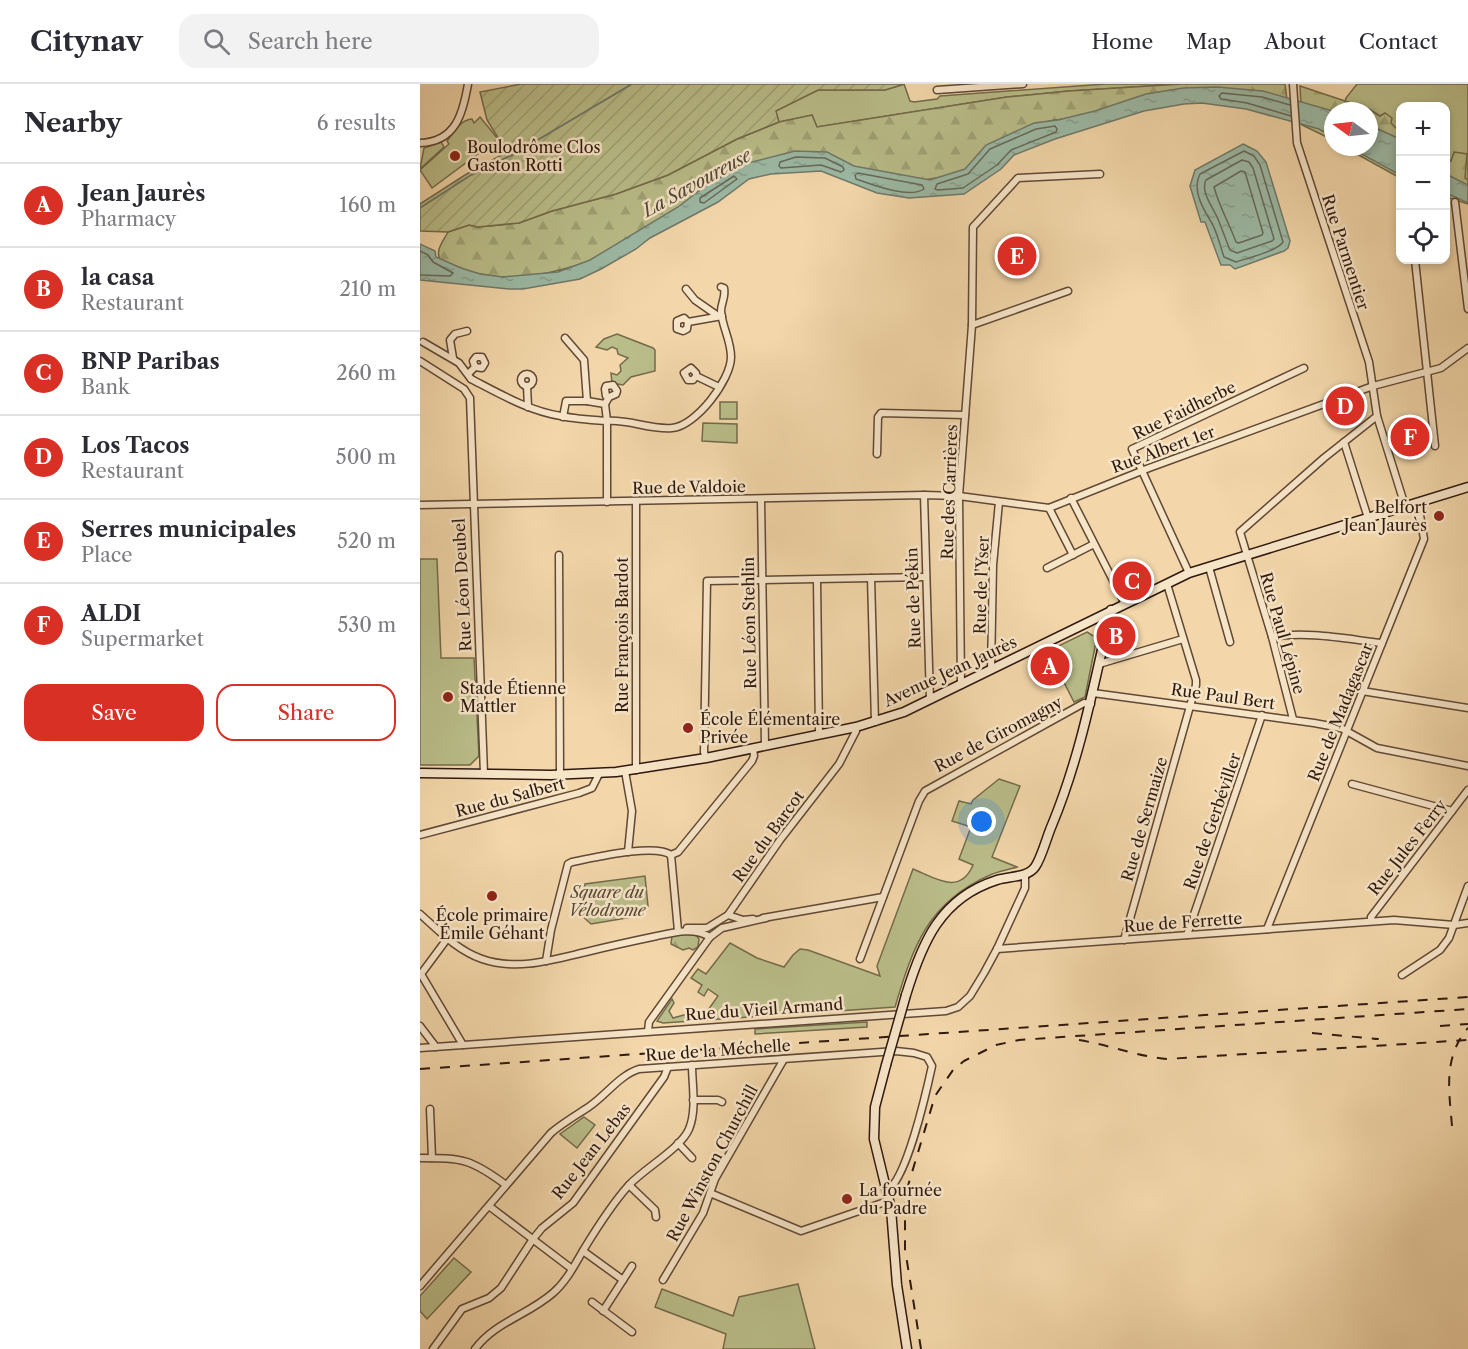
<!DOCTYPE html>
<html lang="en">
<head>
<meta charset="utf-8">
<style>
  :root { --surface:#fff; --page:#f2f2f3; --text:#2b2b33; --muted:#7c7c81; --line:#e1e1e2; --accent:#d93025 }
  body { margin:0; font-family:"Libre Caslon Text",serif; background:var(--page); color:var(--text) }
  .controls { position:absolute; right:18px; top:18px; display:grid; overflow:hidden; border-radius:12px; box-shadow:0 3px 9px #0003 }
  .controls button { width:54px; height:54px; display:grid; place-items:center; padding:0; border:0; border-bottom:2px solid var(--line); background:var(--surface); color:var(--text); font:30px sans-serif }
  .compass { position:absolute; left:904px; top:18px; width:54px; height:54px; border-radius:50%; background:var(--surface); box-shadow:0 3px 9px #0003; rotate:285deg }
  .you { position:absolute; left:562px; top:738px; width:21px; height:21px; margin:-15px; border:4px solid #fff; border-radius:50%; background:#1a73e8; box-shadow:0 0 0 9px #1a73e833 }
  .badge { display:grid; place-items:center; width:39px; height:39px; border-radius:50%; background:var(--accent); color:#fff; font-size:20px; font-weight:700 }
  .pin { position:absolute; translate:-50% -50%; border:3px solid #fff; box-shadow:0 2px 6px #0006 }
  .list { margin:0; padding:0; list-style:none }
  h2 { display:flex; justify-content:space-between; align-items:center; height:78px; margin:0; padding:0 24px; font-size:26px }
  h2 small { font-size:20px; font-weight:400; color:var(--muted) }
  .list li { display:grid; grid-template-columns:39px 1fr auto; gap:18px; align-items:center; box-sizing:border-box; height:84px; padding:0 24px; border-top:2px solid var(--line) }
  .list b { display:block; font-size:22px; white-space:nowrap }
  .list p { margin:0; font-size:20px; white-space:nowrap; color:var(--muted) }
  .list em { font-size:20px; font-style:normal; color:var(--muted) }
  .actions { display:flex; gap:12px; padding:18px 24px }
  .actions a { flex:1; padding:14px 0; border:2px solid var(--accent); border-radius:18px; text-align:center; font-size:21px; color:var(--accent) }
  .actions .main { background:var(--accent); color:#fff }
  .icon { flex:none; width:33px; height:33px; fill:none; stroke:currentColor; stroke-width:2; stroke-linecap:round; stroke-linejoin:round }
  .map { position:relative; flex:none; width:1048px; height:1265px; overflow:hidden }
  header { display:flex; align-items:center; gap:36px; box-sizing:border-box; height:84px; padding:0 30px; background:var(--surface); border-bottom:2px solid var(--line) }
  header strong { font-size:28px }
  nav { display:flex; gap:33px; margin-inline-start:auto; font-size:21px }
  .search { width:420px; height:54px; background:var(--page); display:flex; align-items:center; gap:15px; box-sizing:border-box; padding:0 21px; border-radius:18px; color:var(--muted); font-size:22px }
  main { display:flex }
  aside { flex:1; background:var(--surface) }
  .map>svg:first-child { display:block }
</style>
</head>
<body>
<header>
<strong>Citynav</strong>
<div class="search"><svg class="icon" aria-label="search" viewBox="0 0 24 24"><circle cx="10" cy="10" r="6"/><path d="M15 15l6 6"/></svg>Search here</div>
<nav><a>Home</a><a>Map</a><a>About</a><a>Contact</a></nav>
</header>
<main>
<aside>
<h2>Nearby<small>6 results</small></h2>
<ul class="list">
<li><span class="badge">A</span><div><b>Jean Jaurès</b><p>Pharmacy</p></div><em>160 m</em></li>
<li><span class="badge">B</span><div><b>la casa</b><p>Restaurant</p></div><em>210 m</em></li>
<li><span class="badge">C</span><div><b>BNP Paribas</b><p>Bank</p></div><em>260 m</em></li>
<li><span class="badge">D</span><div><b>Los Tacos</b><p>Restaurant</p></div><em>500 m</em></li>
<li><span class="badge">E</span><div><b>Serres municipales</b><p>Place</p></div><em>520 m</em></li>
<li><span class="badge">F</span><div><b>ALDI</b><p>Supermarket</p></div><em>530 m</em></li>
</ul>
<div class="actions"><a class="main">Save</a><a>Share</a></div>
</aside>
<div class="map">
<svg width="1048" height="1265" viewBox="0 0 1048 1265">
  <defs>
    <pattern id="forest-firs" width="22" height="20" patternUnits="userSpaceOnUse" patternTransform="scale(1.5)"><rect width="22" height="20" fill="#babe8a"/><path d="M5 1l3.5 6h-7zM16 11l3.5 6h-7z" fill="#a0a376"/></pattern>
    <pattern id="garden-furrows" width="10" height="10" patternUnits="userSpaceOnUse" patternTransform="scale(1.5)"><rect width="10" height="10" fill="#babe8a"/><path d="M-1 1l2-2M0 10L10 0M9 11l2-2" fill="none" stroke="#a0a376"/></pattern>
    <pattern id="water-ripples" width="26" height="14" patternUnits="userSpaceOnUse" patternTransform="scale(1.5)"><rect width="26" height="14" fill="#9cbaa6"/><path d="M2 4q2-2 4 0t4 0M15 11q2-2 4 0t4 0" fill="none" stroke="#879f8e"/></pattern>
  </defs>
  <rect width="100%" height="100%" fill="#f3d7aa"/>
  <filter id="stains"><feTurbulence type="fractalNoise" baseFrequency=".00333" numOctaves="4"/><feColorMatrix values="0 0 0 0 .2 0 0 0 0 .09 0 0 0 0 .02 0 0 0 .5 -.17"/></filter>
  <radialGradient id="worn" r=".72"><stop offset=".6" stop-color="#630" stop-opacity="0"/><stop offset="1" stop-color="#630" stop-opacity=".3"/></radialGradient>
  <g fill="#babe8a" stroke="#746b4c" stroke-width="1.5">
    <polygon points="484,0 490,17 494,18 517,15 520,12 686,0 762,0 649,7 587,13 397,43 392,31 359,38 355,27 398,6 465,6"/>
    <polygon points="937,0 1048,0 1048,101 1026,90 1026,22 980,22 980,55 949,27 922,27 926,14"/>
    <path d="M60,33L78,55L12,104L0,86L29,60L27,57C34,48 40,36 52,35L54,39Z"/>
    <polygon points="21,58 24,63 0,85 4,64"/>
    <polygon points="197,250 233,264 235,266 235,287 211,293 203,301 192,299 191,289 197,291 201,287 200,281 208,274 198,270 197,265 192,263 187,266 176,263 184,255"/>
    <rect x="300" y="318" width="17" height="17"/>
    <polygon points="283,339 317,340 317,359 282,357"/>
    <polygon points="0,475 17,475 21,574 54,574 59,672 50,681 0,681"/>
    <polygon points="667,548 675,553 676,558 665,613 654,618 628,567"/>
    <path d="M579,695L600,702L572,773L597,783C588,786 578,787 570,791C507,819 493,863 475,923L243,939L237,937L252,915L254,919L249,927L253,934L271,929H286L298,912L288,905L284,912L278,908L282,901L271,894L278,885L286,890L310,859L337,874L364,883L373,871L380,865L388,866L460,892L457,882L493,785C515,794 540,812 553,781L539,775L551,743L532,737L539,717L551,720L553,716Z"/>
    <polygon points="225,792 228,822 224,831 171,840 160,830 165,800"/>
    <polygon points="447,938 447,943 335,950 335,945"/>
    <polygon points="164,1033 175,1041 157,1064 140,1050"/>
    <polygon points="34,1174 51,1188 7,1235 0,1227 0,1212"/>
    <polygon points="378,1200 395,1265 303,1265 306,1250 235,1223 242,1205 313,1232 319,1213"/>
  </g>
  <g fill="url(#forest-firs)" stroke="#746b4c" stroke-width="1.5">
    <path d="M762,0H865L867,16L834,8L629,37L540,90L504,96L359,74L170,177C135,189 97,198 60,190C47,187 36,184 23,183C14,167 20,162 28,148L49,141L58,143L99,139L132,127L196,110L248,91L317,55L359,38L392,31L397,43L587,13L649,7Z"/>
    <polygon points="880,2 949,25 960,32 965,29 972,34 971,39 980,48 980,94 924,63 949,63 949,27 913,27 913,56 882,41"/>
    <polygon points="1034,68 1047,70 1045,94 1048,96 1048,120 1026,113 1026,72 1031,77"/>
    <polygon points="265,850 276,851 279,855 278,863 273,866 269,864 263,866 251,860 252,851"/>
  </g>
  <polygon fill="url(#garden-furrows)" stroke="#746b4c" stroke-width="1.5" points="101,0 485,0 465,6 398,6 356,27 359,38 317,55 248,91 196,110 132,127 99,139 58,143 49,141 28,148 0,147 0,120 45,91 87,68 67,36 60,8"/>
  <g fill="url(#water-ripples)" stroke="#70796a" stroke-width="1.5">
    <polygon points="797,3 843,7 913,27 913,53 899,45 826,25 782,19 764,20 724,27 635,55 594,71 581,85 544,110 489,114 457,109 401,87 351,90 329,95 298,118 230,154 216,165 181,185 160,195 103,205 89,205 0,196 0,160 15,167 16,173 41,184 60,190 83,193 138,188 170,176 258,123 288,100 324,80 375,67 407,68 434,82 510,96 545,85 566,61 614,39 638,36 675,27 726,10 763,4"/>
    <polygon points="949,41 980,55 980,91 929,63 949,63"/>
    <polygon points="823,60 837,67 846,78 870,157 868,164 864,167 815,185 810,181 801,181 785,138 781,138 770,102 775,86"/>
    <polygon points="1026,90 1048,101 1048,119 1031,111 1029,112 1026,108"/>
  </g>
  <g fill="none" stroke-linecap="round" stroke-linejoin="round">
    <g stroke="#66695a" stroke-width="1.5">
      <polyline points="870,21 842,13 802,9 799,12 801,15 827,19 871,32"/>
      <polygon points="635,42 637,45 636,48 591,66 577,81 543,104 518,106 515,105 517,100 548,90 570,65 616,45"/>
      <path d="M824,67L834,72L840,81L863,158C857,167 828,174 816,178L804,173C800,162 797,146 790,136C782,123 772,105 780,90Z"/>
      <polygon points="376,73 405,74 423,83 424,86 421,88 401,81 361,84 359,82 360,78"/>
      <path d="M822,76L829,78L833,84L854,155L852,157L817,169L810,166C806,156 802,145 798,135C793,123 780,108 786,96Z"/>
      <path d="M821,87L825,88L843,149L842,151L819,159L816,158C809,139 799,122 794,103Z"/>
      <path d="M438,89L502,101L504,105C489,115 453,101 436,95L435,91Z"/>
      <polygon points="314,92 317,95 284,119 280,118 280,114"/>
      <polyline points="0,167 8,171 13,178 33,189 30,192 0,191"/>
    </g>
    <polyline stroke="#70796a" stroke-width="2" points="0,124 51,91 94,70 212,0"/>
    <defs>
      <g id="minor">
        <polyline points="873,0 877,59 949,278 957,332 904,374 820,448 852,553 873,635"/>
        <polyline points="517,6 603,0"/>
        <path d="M0,59C36,58 43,29 48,0"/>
        <polyline points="1035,118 1048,225"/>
        <polyline points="995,176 1015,362"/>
        <polyline points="266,205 275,216 298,232"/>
        <polyline points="268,238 267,245 263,247 257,245 257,237 264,234 268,238 302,232"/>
        <polyline points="552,241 648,207"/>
        <polyline points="3,258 39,279 51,295"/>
        <polyline points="33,274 30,256 35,250 47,247"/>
        <polyline points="0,277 44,305 50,314 64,690"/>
        <circle cx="107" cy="296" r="6"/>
        <polyline points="48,290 55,283 62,284 65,279 62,273 56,273 53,277 55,283"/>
        <polyline points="276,292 273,296 268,296 264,289 271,284 276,289 276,292 299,303"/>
        <path d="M51,295C80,310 109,327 141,332C156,335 172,336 187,337V418"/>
        <polyline points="107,302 108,323"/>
        <path d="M167,317L185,320L187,337C209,335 230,346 252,344C276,342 311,296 311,273C311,256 302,243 301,227C301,219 306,213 304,204L301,203"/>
        <polyline points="185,320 189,313 196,310 197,307 193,301 186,302 185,305 186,312 189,313"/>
        <polyline points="957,332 985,422"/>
        <polyline points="143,333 146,317 167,317 164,276 145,254"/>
        <polyline points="924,358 948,434"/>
        <polyline points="457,370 458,333 461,329 545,331"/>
        <polyline points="504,411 510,616"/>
        <polyline points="651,414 705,520"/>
        <polyline points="341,416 345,661"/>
        <polyline points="0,421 504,411 539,412 629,424 729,384 953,302 1021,284 1048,264"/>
        <polyline points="629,424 653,471"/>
        <polyline points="139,471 140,690"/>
        <polyline points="789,483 810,558"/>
        <polyline points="627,484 674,460"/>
        <polyline points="769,489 712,365 884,284"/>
        <polyline points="451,494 455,638"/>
        <polyline points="397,496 399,650"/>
        <path d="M852,553C887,547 926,555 962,559"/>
        <polyline points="679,580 763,555"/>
        <polyline points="571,586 573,481 579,418"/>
        <polyline points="541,601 539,412 552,241 553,143 598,94 680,90"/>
        <polyline points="942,607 1048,624"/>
        <polyline points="673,609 894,639 921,644 957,664 1048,682"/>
        <polyline points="286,674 284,668 287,497 506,493"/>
        <polyline points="216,686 216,417"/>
        <polyline points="205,687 212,727 208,768"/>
        <polyline points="932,700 1032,727"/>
        <polyline points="0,751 159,709 172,704 179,690"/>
        <polyline points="251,771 258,768 332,677 334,672 333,664"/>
        <polyline points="251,771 258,847"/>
        <path d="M0,830C19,847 37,866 62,875C97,887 132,876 166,868C190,862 213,857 237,852C255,848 274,843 290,853"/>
        <polyline points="308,831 323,836 333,835"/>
        <polyline points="343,834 463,813"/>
        <polyline points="951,837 951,833 1048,706"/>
        <polyline points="267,844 287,844 308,831 360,756 419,680 436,647 436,643"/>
        <polyline points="847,845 1004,455 998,419"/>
        <polyline points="767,851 842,631"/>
        <polyline points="27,855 1,890 43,961"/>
        <polyline points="704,856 776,601 776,596 747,500"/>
        <polyline points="577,865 974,836 1034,841 1048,839"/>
        <polyline points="440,875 499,717 505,707 664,619 671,620"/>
        <path d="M126,877L131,846L148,780L152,778C173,774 235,759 251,771"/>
        <polyline points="982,891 1020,866 1029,854 1048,802"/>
        <polyline points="0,942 16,963"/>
        <polyline points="228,947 229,938 290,853 302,844 346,834"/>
        <polyline points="0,964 526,927 538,923 550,912 564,889 577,865 605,804 605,790"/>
        <polyline points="273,1016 298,1016 302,1018"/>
        <polyline points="10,1025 12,1074"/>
        <polyline points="258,1059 272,1074"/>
        <path d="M0,1074C43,1074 51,1075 86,1101"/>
        <polyline points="209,1101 235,1126 236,1133"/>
        <polyline points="290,1109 381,1147 468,1117"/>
        <polyline points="69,1122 152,1185"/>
        <polyline points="163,1167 203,1196"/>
        <polyline points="243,1196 283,1129 295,1095 364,975"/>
        <path d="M0,1202L131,1049C144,1038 157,1031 170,1022C187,1010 200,991 219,985L476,967L494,969L507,973L512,982C507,1005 486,1099 466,1107"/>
        <polyline points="172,1218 212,1248"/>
        <polyline points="183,1227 212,1182"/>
        <polyline points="13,1265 42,1225 69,1214 81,1204 113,1155 122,1144 153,1119 244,993 248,983"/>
        <path d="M55,1265C75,1238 108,1231 133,1209C147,1197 155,1180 164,1165C178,1142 192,1120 209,1101C225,1084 261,1064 269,1045C277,1026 272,1000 272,981"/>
      </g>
      <g id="secondary">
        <polyline points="0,689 131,691 196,688 286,674 436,643 484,628 769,489 1048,403"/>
        <path d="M486,911C502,859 520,814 577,796C589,792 607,794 615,783C622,773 627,752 632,741C661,671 674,599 691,526"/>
        <polyline points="466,981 455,1023 454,1055 471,1125 477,1201 487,1265"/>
      </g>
    </defs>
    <use href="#minor" stroke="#604836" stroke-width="9"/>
    <use href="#secondary" stroke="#2f180f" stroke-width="11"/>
    <use href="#minor" stroke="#f7e5c8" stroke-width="6"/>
    <use href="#secondary" stroke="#f7e5c8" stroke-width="8"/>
    <g stroke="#2f180f" stroke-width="2" stroke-dasharray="10 10" stroke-linecap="butt">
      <polyline points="1020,942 1048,940"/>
      <polyline points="892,949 958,955 952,955"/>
      <path d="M659,956C689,961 716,972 747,975L1048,956"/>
      <polyline points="0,985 1048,913"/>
      <path d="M1032,1042C1029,1006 1023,973 1048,944"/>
      <polyline points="501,1265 485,1165 485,1128 487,1105 515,1012 533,986 544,977 576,961 599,956 1048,925"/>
    </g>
    <defs>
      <polyline id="secondary-bridge" points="466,981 486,911"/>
    </defs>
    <use href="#secondary-bridge" stroke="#2f180f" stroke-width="11" stroke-linecap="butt"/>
    <use href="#secondary-bridge" stroke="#f7e5c8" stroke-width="8"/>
  </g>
  <g fill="#8f2418" stroke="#f7e5c8" stroke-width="2">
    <circle cx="35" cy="72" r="6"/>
    <circle cx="1019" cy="432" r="6"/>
    <circle cx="28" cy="613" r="6"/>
    <circle cx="268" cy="644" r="6"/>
    <circle cx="72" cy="812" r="6"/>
    <circle cx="427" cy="1115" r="6"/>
  </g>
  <g text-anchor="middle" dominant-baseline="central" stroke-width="5" stroke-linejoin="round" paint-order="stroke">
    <g font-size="16" fill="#2f180f" stroke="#f7e5c8" text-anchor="start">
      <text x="47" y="63">Boulodrôme Clos<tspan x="47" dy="18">Gaston Rotti</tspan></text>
      <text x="1007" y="423" text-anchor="end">Belfort<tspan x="1007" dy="18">Jean Jaurès</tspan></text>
      <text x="40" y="604">Stade Étienne<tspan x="40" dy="18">Mattler</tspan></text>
      <text x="280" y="635">École Élémentaire<tspan x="280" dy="18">Privée</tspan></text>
      <text x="72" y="831" text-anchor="middle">École primaire<tspan x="72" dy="18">Émile Géhant</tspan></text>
      <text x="439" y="1106">La fournée<tspan x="439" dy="18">du Padre</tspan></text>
    </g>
    <g font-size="16" fill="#2f180f" stroke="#f7e5c8">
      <text transform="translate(926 168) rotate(72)">Rue Parmentier</text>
      <text transform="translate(764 326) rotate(-26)">Rue Faidherbe</text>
      <text transform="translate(743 365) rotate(-20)">Rue Albert 1er</text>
      <text transform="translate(269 403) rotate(-1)">Rue de Valdoie</text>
      <text transform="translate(529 408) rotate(-88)">Rue des Carrières</text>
      <text transform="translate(42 501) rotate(-93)">Rue Léon Deubel</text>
      <text transform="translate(561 501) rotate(-88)">Rue de l'Yser</text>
      <text transform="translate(493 514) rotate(-92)">Rue de Pékin</text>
      <text transform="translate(329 539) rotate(-91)">Rue Léon Stehlin</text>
      <text transform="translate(863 549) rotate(74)">Rue Paul Lépine</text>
      <text transform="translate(202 551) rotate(-90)">Rue François Bardot</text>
      <text transform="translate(530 587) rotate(-25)">Avenue Jean Jaurès</text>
      <text transform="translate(803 612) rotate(8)">Rue Paul Bert</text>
      <text transform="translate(920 628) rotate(-68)">Rue de Madagascar</text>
      <text transform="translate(578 650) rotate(-28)">Rue de Giromagny</text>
      <text transform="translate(90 713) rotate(-15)">Rue du Salbert</text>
      <text transform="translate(724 735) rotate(-74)">Rue de Sermaize</text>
      <text transform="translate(792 737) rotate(-71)">Rue de Gerbéviller</text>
      <text transform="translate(348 752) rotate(-54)">Rue du Barcot</text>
      <text transform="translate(987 763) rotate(-52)">Rue Jules Ferry</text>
      <text transform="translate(763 838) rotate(-4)">Rue de Ferrette</text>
      <text transform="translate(344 925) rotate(-4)">Rue du Vieil Armand</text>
      <text transform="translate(298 966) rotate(-4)">Rue de la Méchelle</text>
      <text transform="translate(171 1067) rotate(-52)">Rue Jean Lebas</text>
      <text transform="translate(292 1079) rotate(-62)">Rue Winston Churchill</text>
    </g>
    <g font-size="16" font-style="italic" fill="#594a34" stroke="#f7e5c8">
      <text x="187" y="808">Square du<tspan x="187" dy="18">Vélodrome</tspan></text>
    </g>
    <g font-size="18" font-style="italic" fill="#50493c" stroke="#f7e5c8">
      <text transform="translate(277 99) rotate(-29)">La Savoureuse</text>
    </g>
  </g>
  <rect width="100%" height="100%" filter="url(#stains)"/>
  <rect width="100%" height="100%" fill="url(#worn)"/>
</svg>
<div class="controls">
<button>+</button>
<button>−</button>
<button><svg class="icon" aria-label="locate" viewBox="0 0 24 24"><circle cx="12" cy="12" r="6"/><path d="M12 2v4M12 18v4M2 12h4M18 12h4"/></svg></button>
</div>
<svg class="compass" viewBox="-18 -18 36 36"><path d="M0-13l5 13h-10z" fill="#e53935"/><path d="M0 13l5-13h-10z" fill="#7c7c81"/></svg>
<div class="you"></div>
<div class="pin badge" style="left:630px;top:582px">A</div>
<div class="pin badge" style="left:696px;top:552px">B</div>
<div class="pin badge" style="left:712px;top:497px">C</div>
<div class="pin badge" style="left:925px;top:322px">D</div>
<div class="pin badge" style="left:597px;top:172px">E</div>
<div class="pin badge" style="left:990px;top:353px">F</div>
</div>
</main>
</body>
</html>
